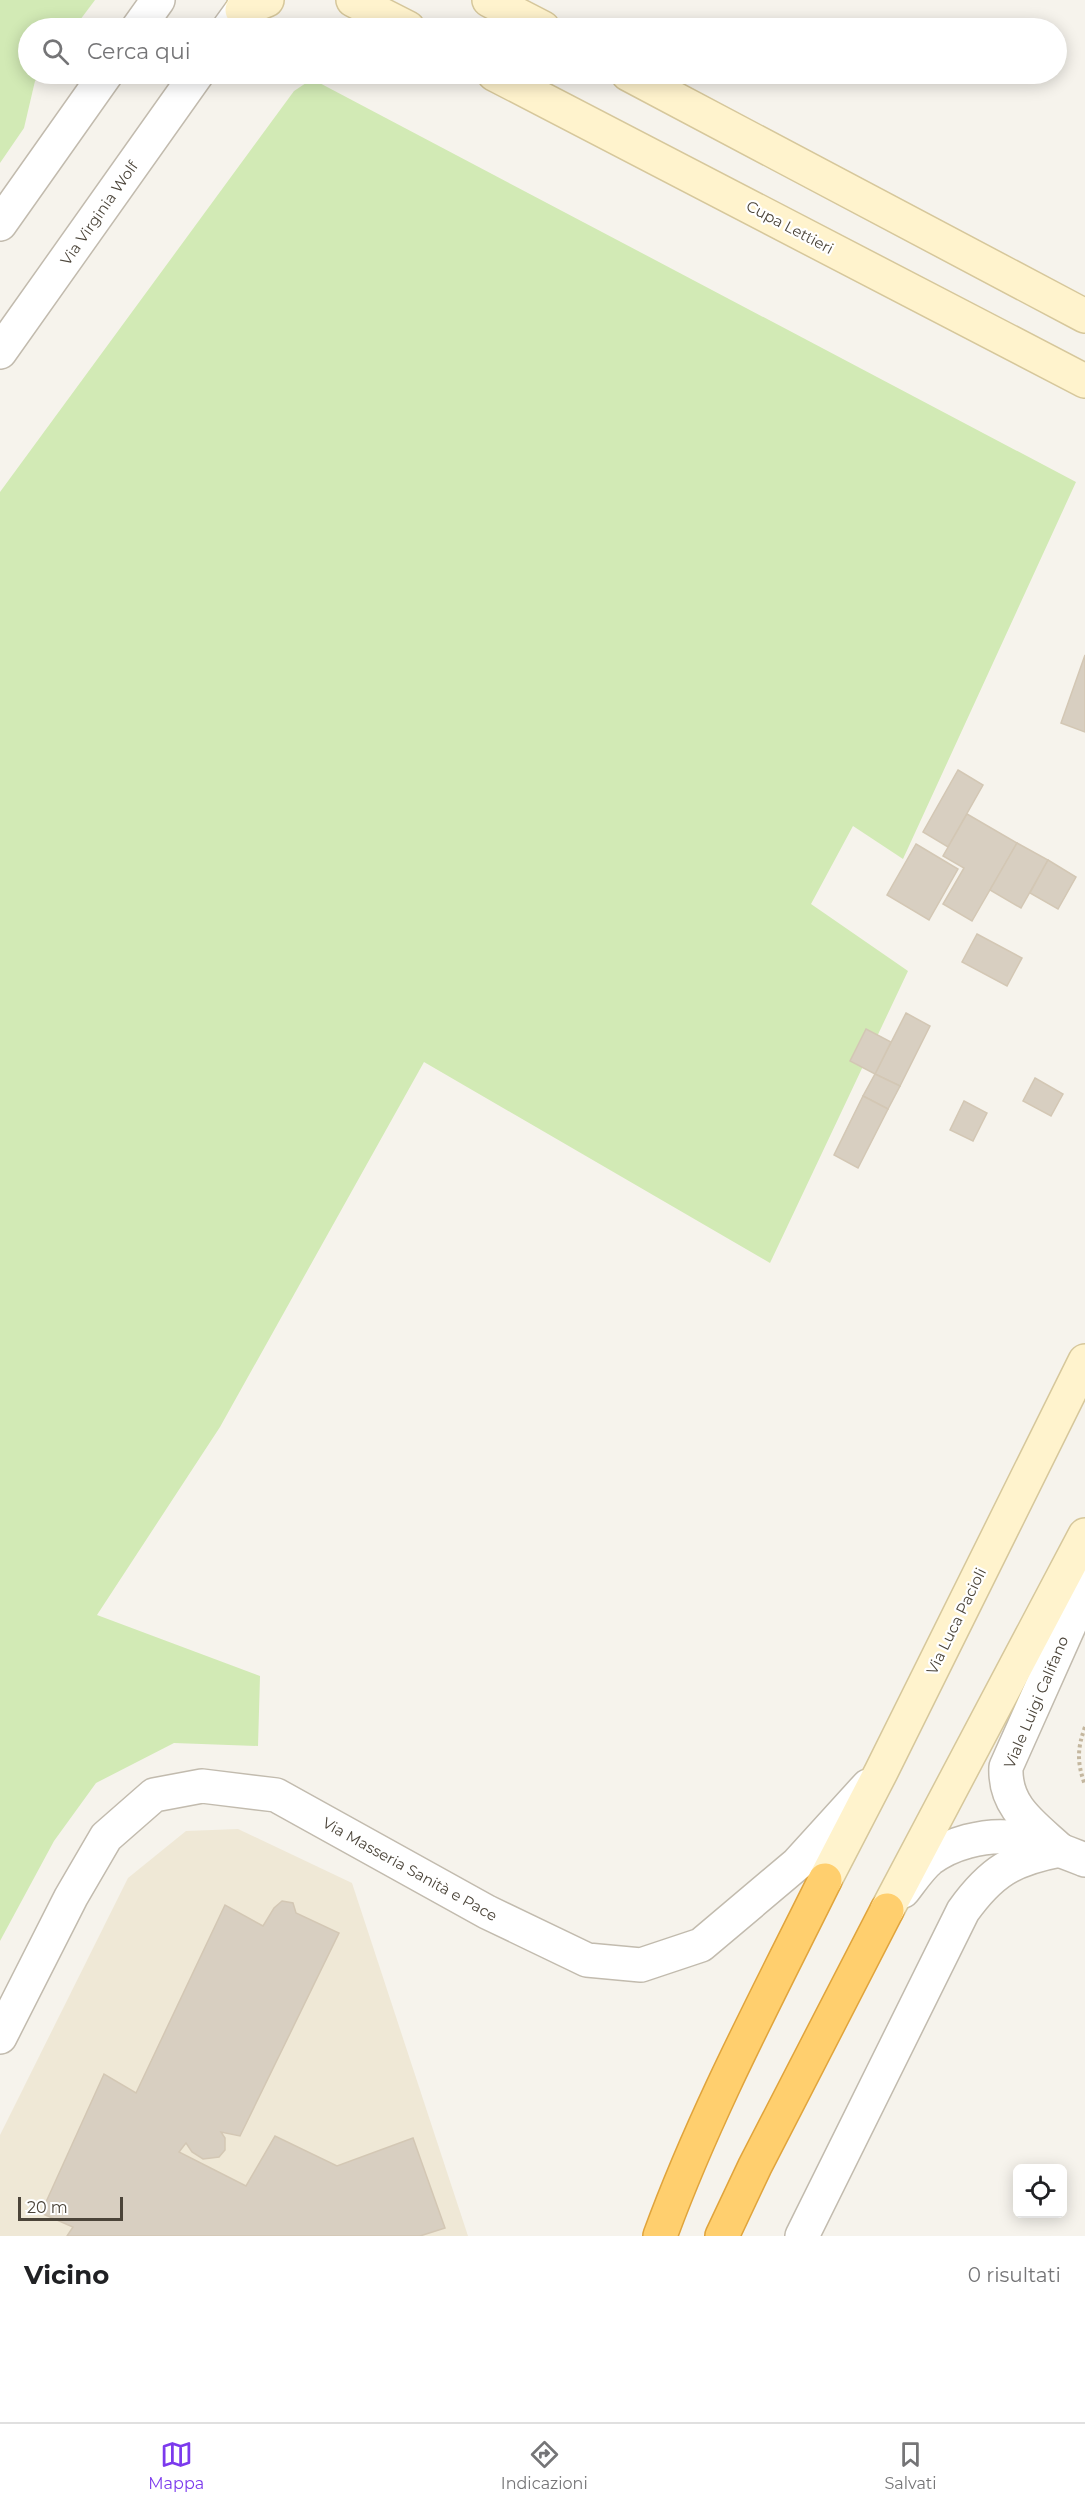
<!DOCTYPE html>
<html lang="it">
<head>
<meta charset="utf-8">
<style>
  :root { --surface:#fff; --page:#f2f2f2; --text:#202124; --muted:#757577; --line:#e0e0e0; --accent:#7c3aed }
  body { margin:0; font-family:Montserrat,sans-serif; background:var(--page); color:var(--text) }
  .controls { position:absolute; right:18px; bottom:18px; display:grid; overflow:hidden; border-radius:9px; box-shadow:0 3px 15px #0003 }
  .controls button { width:54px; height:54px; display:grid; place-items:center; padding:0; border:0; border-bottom:2px solid var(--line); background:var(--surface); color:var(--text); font:30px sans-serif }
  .scale { position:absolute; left:18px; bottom:15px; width:105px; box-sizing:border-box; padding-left:6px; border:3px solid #4b4439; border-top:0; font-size:16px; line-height:21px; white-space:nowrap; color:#4b4439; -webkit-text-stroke:4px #fff; paint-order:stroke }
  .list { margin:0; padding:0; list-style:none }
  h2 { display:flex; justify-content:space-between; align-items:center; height:78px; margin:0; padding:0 24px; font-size:26px }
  h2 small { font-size:20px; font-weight:400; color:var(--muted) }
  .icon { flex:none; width:33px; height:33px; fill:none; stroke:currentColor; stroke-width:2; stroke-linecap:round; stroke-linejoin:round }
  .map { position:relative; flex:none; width:1085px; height:2236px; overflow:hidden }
  .search { position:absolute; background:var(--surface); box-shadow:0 3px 15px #0003; left:18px; right:18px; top:18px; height:66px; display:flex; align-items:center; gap:15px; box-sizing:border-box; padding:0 21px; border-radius:33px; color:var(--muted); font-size:22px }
  .sheet { height:186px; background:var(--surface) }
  nav { display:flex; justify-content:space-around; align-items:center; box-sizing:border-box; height:84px; border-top:2px solid var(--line); background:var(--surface); font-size:16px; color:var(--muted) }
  nav a { display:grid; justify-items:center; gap:3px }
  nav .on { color:var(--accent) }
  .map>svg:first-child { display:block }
</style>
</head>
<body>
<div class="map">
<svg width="1085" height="2236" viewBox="0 0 1085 2236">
  <rect width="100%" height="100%" fill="#f6f3ec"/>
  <polygon fill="#efe8d6" points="238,1829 352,1883 468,2236 0,2236 0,2135 128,1878 186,1831"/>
  <g fill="#d2eab5">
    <polygon points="0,0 95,0 74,28 28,28 28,74 41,74 35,81 24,128 0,163"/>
    <polygon points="312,79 1076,482 903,859 853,826 811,904 908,971 770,1263 424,1062 220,1427 97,1615 260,1676 258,1746 174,1743 96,1783 54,1841 0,1941 0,492 294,91"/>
  </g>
  <g fill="#d8cfc1" stroke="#d3c7b4" stroke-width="1.5">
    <polygon points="1085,655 1085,732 1061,723"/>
    <polygon points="958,770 983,785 948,847 923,832"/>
    <polygon points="967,814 1017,843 972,921 943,904 964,868 943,856"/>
    <polygon points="1017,843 1048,860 1021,908 990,890"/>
    <polygon points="916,844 958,869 929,920 887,895"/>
    <polygon points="1048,860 1076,877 1058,909 1030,893"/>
    <polygon points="977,934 1022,958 1007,986 962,962"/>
    <polygon points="906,1013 930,1026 900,1086 875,1074"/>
    <polygon points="866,1029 891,1042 875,1074 850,1061"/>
    <polygon points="875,1074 900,1086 888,1109 863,1096"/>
    <polygon points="1035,1078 1063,1094 1051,1116 1023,1101"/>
    <polygon points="863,1096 888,1109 858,1168 834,1155"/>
    <polygon points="964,1101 987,1113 973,1141 950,1130"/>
    <polygon points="282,1901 293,1903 296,1913 339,1933 240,2136 221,2132 225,2138 225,2150 219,2157 203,2159 192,2152 186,2143 179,2152 246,2186 275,2136 337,2166 413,2138 445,2228 420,2236 67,2236 73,2227 41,2213 104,2074 136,2093 225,1905 263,1926 274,1908"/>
  </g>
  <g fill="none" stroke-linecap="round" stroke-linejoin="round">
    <defs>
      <g id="street">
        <polyline points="138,28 158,0"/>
        <polyline points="229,28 242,10 246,0"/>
        <polyline points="0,224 106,74"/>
        <polyline points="0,352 197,74"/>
        <path d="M1060,1850C1033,1825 1004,1807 1006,1767L1073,1617L1084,1540"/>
        <path d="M903,1891C911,1881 920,1867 930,1859C951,1843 983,1835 1009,1837C1031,1838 1065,1852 1085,1860"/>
        <polyline points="0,2037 71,1897 106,1837 154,1795 202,1786 276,1795 487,1912 587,1960 641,1965 701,1945 797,1864 868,1786"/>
        <path d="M802,2236L963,1911C991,1872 1012,1859 1060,1850"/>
      </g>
      <g id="secondary">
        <polyline points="353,0 408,28"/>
        <polyline points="489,0 543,28"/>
        <polyline points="242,10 267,0"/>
        <polyline points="494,74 1085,381"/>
        <polyline points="628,74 1085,316"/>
        <polyline points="825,1880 881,1772 1085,1361"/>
        <polyline points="887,1910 1085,1535"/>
      </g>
      <g id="highway">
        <path d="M660,2236C705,2113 767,1997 825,1880"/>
        <polyline points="722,2236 755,2166 887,1910"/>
      </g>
    </defs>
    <use href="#street" stroke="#c2bbae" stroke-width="36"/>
    <use href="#secondary" stroke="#d6c79b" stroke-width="36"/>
    <use href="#highway" stroke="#e0a43c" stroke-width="36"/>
    <path stroke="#c4b79f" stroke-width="4" stroke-dasharray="3 3" stroke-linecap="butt" d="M1085,1727C1077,1749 1077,1763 1085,1785"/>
    <use href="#street" stroke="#fff" stroke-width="33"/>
    <use href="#secondary" stroke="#fff3cd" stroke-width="33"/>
    <use href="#highway" stroke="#ffcf6e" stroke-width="33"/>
  </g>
  <g text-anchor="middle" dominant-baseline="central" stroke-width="4.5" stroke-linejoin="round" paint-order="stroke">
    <g font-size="15" fill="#4b4439" stroke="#fff">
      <text transform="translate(99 213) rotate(-55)">Via Virginia Wolf</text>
      <text transform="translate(790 227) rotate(28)">Cupa Lettieri</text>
      <text transform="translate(956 1621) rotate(-64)">Via Luca Pacioli</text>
      <text transform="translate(1036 1702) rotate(-67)">Viale Luigi Califano</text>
      <text transform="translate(410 1869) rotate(29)">Via Masseria Sanità e Pace</text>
    </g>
  </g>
</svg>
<div class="controls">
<button><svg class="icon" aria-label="locate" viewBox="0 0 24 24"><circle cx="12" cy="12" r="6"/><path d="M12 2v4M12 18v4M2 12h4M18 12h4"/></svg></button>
</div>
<div class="scale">20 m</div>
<div class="search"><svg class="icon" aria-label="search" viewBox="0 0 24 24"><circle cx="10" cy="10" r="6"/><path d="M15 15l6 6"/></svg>Cerca qui</div>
</div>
<section class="sheet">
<h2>Vicino<small>0 risultati</small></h2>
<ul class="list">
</ul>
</section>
<nav>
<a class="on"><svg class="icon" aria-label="map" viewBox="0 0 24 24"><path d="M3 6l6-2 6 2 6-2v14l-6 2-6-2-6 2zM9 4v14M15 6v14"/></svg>Mappa</a>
<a><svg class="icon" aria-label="directions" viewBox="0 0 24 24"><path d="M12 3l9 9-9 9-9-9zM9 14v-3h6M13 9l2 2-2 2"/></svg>Indicazioni</a>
<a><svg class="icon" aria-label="saved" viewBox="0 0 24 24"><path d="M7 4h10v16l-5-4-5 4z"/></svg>Salvati</a>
</nav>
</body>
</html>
